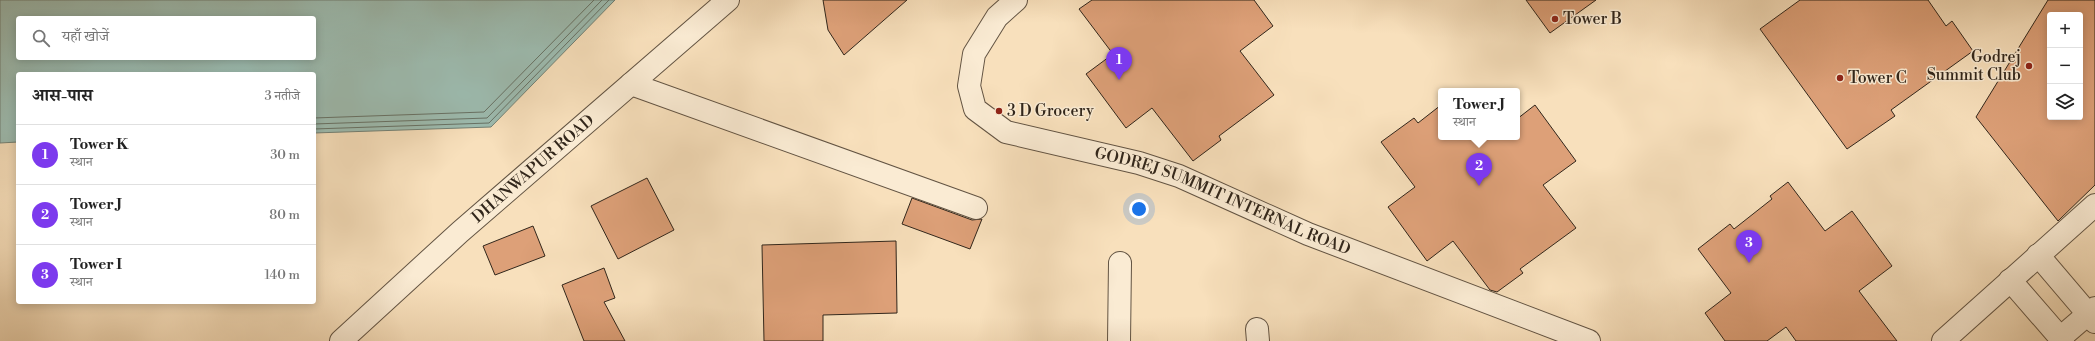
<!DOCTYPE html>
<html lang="hi">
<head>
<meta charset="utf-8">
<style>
  :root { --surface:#fff; --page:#f2f2f2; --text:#222; --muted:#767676; --line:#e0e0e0; --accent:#7c3aed }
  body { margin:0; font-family:"Libre Bodoni","Noto Serif Devanagari",serif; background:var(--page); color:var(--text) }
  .controls { position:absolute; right:12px; top:12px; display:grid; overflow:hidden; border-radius:4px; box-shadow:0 2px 10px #0003 }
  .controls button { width:36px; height:36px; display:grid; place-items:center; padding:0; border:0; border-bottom:1px solid var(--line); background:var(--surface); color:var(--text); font:20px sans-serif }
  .you { position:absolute; left:1139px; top:209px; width:14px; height:14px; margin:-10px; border:3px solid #fff; border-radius:50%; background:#1a73e8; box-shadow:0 0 0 6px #1a73e833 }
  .badge { display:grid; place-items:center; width:26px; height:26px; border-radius:50%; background:var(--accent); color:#fff; font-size:13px; font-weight:700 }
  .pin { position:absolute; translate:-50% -33px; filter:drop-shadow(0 1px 2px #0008) }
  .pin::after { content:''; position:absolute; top:21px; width:14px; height:12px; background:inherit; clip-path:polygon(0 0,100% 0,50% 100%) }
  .popup { position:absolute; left:1438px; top:88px; width:82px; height:52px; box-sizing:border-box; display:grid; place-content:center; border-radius:4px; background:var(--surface); filter:drop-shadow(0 1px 3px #0005); font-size:13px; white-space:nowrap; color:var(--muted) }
  .popup b { font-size:15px; color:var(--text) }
  .popup::after { content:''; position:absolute; left:50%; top:100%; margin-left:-8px; border:8px solid transparent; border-top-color:var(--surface) }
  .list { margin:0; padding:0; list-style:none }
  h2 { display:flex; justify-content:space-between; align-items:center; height:52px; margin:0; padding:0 16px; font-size:17px }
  h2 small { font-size:13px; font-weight:400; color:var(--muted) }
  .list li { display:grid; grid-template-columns:26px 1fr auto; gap:12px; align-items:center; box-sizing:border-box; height:60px; padding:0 16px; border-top:1px solid var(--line) }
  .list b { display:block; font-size:15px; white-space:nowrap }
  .list p { margin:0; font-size:13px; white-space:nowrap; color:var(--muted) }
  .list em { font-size:13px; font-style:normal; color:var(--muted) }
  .icon { flex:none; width:22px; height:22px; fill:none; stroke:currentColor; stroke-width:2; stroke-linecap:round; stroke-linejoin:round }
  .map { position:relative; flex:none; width:2095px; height:341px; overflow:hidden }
  .search { position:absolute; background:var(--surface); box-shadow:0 2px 10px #0003; left:16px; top:16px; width:300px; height:44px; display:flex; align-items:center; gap:10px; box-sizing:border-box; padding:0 14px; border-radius:4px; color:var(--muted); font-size:15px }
  .panel { position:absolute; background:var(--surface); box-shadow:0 2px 10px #0003; left:16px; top:72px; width:300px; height:232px; border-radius:4px }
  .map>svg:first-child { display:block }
</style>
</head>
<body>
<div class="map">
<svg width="2095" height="341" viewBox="0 0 2095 341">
  <rect width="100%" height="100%" fill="#f8e0bc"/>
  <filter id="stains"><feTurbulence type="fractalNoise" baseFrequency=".005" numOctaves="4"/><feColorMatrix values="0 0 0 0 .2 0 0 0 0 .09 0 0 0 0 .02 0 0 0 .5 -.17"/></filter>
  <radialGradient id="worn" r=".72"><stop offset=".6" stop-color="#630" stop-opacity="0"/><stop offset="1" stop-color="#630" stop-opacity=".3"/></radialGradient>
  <path fill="#9dbdb2" stroke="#728176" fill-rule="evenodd" d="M0,0H615L491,127L314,133V74H18V142L0,143ZM18,18H314V58H18Z"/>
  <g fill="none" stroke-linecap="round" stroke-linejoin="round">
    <g stroke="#677266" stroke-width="1">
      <polyline points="314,118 484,112 594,0"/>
      <polyline points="314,124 487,118 602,0"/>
      <polyline points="314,129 489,123 609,0"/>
    </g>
  </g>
  <g fill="#dda078" stroke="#31261b" fill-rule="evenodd">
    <polygon points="823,0 907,0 844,55 828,30"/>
    <polygon points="1092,0 1254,0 1273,26 1240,51 1274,95 1219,136 1221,140 1193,161 1152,108 1126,128 1086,74 1113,54 1079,9"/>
    <polygon points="1526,0 1596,0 1550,33"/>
    <polygon points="1800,0 1928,0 1946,26 1952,21 1973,51 1891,110 1895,116 1847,149 1760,29"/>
    <path d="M2048,0H2095V185L2058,221L1976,117ZM2050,15H2080V117H2050Z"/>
    <polygon points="1441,105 1441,137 1517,137 1517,119 1535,105 1576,161 1543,185 1576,228 1520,269 1523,273 1497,292 1490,290 1453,241 1427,261 1388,207 1415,187 1381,142 1414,118 1418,123"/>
    <polygon points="647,178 674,230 618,259 591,206"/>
    <polygon points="1788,182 1825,231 1852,211 1892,266 1859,291 1897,341 1796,341 1786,327 1767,341 1725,341 1705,313 1731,293 1698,249 1730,224 1734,229 1772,199 1770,196"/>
    <polygon points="912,198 972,220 982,219 970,249 902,224"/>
    <polygon points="533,226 545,256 495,275 483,246"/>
    <polygon points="896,241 897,313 823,315 823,341 764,341 762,245"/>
    <polygon points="604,268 615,298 604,302 625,341 584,341 562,285"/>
  </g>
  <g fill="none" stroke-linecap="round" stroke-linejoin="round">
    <defs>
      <g id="minor">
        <path id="s1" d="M1016,0L997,17L974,54L969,86L975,109L1006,132L1139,163L1179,176L1308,234L1589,341"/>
        <polyline points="631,84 976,208"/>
        <polyline points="2038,255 2095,322"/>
        <polyline points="2010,280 2063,341"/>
        <polyline points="1257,329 1258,341"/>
        <polyline points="2060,338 2095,308"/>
        <path id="s2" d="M341,341L460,232L728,0"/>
        <polyline points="1119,341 1120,263"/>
        <polyline points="1943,341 2095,205"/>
      </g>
    </defs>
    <use href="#minor" stroke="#635443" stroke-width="24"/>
    <use href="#minor" stroke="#faebd3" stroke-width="22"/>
  </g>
  <g fill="#8f2418" stroke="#faebd3" stroke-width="1.5">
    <circle cx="1555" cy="19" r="4"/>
    <circle cx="2029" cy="66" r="4"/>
    <circle cx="1840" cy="78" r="4"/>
    <circle cx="999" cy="111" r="4"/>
  </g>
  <g text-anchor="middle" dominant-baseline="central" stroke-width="3" stroke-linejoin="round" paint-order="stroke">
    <g font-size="16" fill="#31261b" stroke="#faebd3" text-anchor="start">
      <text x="1563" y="19">Tower B</text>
      <text x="2021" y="57" text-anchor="end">Godrej<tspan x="2021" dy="18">Summit Club</tspan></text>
      <text x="1848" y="78">Tower C</text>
      <text x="1007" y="111">3 D Grocery</text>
    </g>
    <g font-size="16" fill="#31261b" stroke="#faebd3">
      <text stroke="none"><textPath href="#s2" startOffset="258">DHANWAPUR ROAD</textPath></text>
      <text stroke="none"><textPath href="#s1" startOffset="392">GODREJ SUMMIT INTERNAL ROAD</textPath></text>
    </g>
  </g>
  <rect width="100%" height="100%" filter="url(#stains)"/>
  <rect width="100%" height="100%" fill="url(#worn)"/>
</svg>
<div class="controls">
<button>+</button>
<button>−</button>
<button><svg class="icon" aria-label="layers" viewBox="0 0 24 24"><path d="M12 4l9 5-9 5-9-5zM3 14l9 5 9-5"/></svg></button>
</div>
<div class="you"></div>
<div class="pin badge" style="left:1119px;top:80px">1</div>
<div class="pin badge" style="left:1479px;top:186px">2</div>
<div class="popup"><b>Tower J</b>स्थान</div>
<div class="pin badge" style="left:1749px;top:263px">3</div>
<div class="search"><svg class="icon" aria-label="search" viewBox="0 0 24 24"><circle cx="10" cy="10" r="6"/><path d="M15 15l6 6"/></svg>यहाँ खोजें</div>
<section class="panel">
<h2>आस-पास<small>3 नतीजे</small></h2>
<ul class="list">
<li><span class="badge">1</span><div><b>Tower K</b><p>स्थान</p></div><em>30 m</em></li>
<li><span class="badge">2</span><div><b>Tower J</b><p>स्थान</p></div><em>80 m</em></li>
<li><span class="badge">3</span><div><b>Tower I</b><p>स्थान</p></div><em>140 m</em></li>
</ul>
</section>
</div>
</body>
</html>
